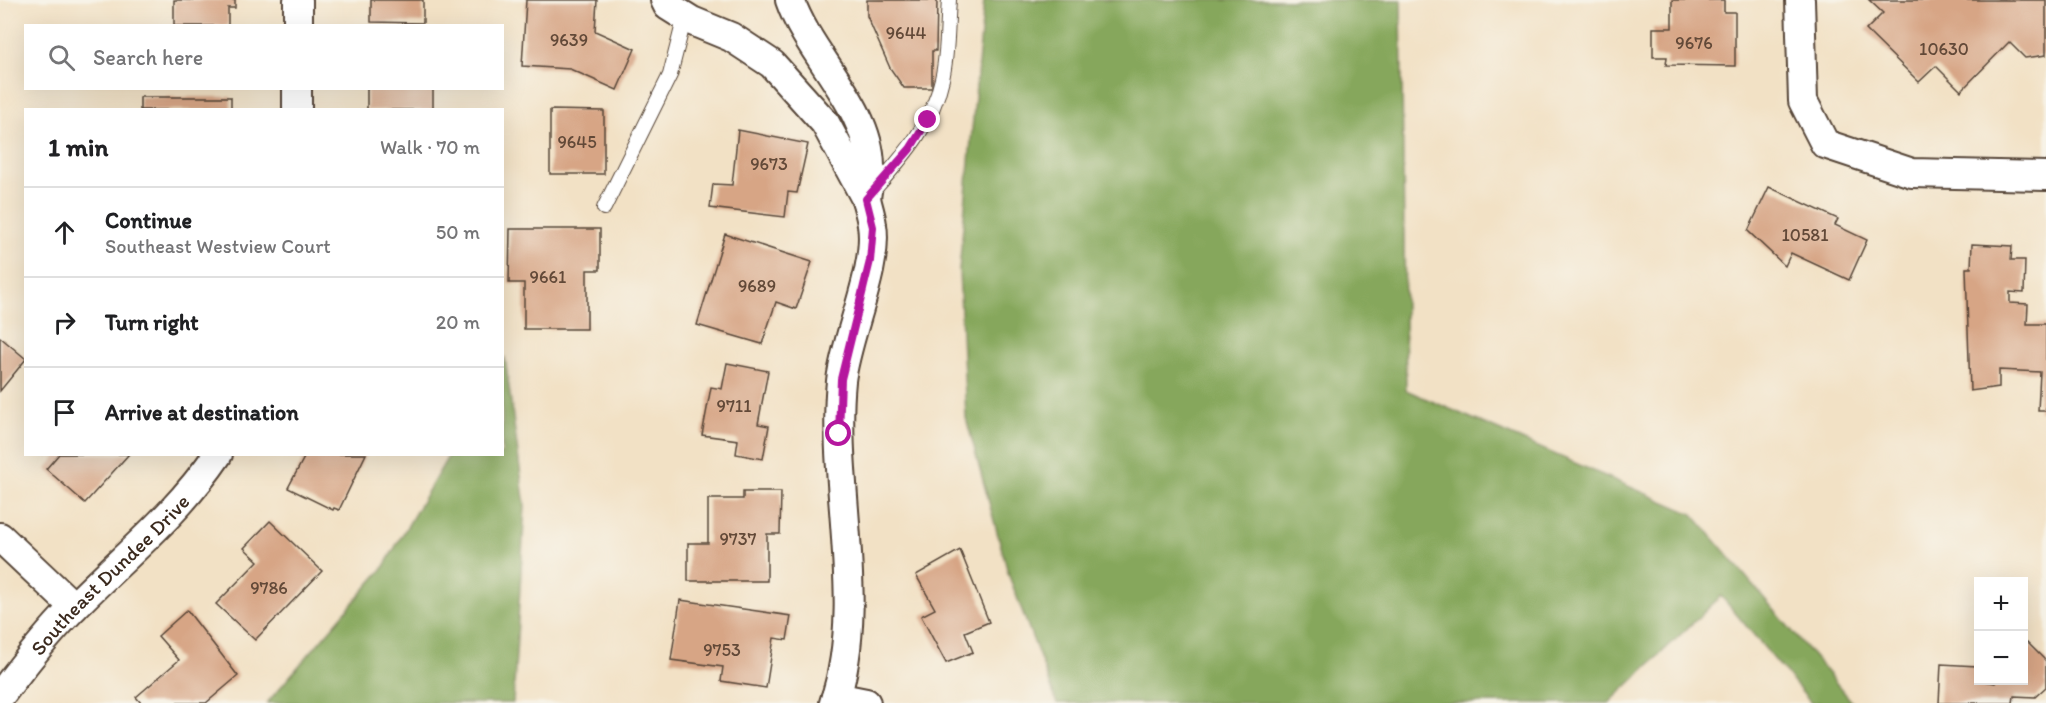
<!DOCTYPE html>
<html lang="en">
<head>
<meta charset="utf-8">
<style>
  :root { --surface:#fff; --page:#f2f2f2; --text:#202124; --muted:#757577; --line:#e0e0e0 }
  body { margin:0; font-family:Itim,sans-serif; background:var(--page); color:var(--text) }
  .controls { position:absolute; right:18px; bottom:18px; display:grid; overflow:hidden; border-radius:0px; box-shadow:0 6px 24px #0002 }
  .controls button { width:54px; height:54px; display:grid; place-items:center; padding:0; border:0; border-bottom:2px solid var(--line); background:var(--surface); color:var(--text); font:30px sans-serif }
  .stop { position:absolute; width:18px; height:18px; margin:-14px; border:4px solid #b5179e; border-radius:50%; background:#fff }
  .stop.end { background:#b5179e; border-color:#fff; box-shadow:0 2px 6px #0008 }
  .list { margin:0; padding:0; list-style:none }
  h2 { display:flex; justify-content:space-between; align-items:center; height:78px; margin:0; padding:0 24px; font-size:26px }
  h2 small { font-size:20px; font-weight:400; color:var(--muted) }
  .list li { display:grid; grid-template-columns:39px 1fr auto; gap:18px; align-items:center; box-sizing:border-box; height:90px; padding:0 24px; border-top:2px solid var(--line) }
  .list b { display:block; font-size:22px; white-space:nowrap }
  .list p { margin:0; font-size:20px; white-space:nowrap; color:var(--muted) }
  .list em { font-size:20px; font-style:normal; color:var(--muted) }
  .icon { flex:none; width:33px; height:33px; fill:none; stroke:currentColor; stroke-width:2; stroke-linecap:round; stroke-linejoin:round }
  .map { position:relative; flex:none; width:2046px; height:703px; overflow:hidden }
  .search { position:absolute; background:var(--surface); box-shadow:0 6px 24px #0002; left:24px; top:24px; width:480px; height:66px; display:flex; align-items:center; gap:15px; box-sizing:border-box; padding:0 21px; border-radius:0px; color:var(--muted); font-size:22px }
  .panel { position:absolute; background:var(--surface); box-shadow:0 6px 24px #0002; left:24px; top:108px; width:480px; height:348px; border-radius:0px }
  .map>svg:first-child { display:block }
</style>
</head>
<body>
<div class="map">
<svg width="2046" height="703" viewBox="0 0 2046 703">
  <rect width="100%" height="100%" fill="#f7f3e8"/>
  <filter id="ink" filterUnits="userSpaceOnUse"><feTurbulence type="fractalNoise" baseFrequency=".0167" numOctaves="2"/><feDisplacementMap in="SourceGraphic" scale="12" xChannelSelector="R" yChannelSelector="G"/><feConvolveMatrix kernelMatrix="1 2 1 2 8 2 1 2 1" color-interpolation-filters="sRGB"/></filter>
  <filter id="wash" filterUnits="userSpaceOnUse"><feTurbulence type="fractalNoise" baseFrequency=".008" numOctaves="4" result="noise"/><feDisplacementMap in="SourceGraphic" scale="24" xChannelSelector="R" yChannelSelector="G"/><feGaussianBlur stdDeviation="1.35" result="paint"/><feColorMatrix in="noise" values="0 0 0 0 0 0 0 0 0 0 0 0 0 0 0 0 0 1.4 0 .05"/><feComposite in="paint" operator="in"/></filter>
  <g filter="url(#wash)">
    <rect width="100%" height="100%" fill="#f2e1c5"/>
    <g fill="#86a75c" stroke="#60683d" stroke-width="1.5">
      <polygon points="984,0 1401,0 1406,390 1693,514 1853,703 1811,703 1721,596 1609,703 1057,703 1009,576 966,418 959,270"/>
      <polygon points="505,358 525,506 513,703 267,703 383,568 449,455 502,454 502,363"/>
    </g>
    <g id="blocks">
      <g fill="#d7a585">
        <polygon points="174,0 235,0 235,8 228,8 228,26 174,26"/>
        <polygon points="371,0 423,0 423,23 371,22"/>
        <polygon points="526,0 597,0 595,31 635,49 617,90 570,69 522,66"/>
        <polygon points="867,0 937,0 936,51 932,51 932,88 904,88 890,68 867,16"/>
        <polygon points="1672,0 1724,0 1724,12 1735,12 1735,66 1666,65 1667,57 1653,57 1653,28 1672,28"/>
        <polygon points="1869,0 2046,0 2046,55 2025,58 2009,42 1961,91 1936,66 1919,82 1866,30 1883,13"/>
        <rect x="367" y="88" width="66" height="22"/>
        <rect x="140" y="97" width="91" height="13"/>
        <polygon points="550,110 604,111 604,174 550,174"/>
        <polygon points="738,130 808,144 797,193 788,192 785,217 710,208 713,184 732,185"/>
        <polygon points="1769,187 1838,219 1835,225 1867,240 1849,280 1791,253 1785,266 1748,231"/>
        <polygon points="510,229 600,229 600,270 587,270 587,329 524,329 524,283 509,283"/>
        <polygon points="725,234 812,262 796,309 776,302 762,344 697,325"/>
        <polygon points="1972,244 2012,246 2011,260 2025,260 2024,293 2010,292 2010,303 2028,304 2027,324 2046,324 2046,411 2038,411 2040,372 1999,370 1999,387 1970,391 1966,268 1971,268"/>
        <polygon points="0,337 26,359 0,391"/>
        <polygon points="727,363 768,371 758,424 769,426 763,459 736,454 738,440 702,435 711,387 722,389"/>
        <polygon points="59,454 129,454 85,503 46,469"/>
        <polygon points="306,454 366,454 339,510 334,508 333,510 288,488"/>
        <polygon points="743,492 781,492 780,534 767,534 767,581 688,581 688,543 708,543 708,499 743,499"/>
        <polygon points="270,521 322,571 255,640 216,604 258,561 244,548"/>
        <polygon points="960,550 989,622 965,632 973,652 946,663 921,616 935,609 916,575"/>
        <polygon points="680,600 791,616 787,640 774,638 766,688 721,681 723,667 671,660"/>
        <polygon points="187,610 238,676 206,703 141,703 136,697 179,660 158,636"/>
        <polygon points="2027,642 2046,661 2046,687 2035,697 2014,696 2013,703 1939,703 1941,664 1977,666 1978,680 1995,683 1997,680 2024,680 2024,646"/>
      </g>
    </g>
  </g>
  <g filter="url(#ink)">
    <use href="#blocks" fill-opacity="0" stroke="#564537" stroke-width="1.5"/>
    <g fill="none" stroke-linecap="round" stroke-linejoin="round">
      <defs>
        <g id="service">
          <path d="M871,193C901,159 932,126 942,79C948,54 947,26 949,0"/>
          <polyline points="604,208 670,75 685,16"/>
        </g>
        <g id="minor">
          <path d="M665,0L668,6L692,21L731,37L772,64L825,123L866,199C867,188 870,177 870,166C869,106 809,56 790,0"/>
          <polyline points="1800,0 1803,101 1825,144 1912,173 2046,176"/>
          <polyline points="298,26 298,0"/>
          <polyline points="297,110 297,88"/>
          <polyline points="0,537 74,607"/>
          <path id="s1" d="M0,696C23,665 47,635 73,608C124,556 176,516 218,454"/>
          <polyline points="836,697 866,703"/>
          <path d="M834,703C868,605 831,483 841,381C846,336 879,267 872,225C871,216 868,207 866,199"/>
        </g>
      </defs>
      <use href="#service" stroke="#564537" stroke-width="16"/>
      <use href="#minor" stroke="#564537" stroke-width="32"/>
      <use href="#service" stroke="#fff" stroke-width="14"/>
      <use href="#minor" stroke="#fff" stroke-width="28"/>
    </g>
  </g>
  <g fill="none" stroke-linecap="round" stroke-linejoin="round" filter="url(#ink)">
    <polyline stroke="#b5179e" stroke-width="8" points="839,434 841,379 870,261 873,227 866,199 910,149 928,120"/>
  </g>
  <g text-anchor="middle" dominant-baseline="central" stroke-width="5" stroke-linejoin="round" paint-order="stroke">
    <g font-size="18" fill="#624938">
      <text x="906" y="33">9644</text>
      <text x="569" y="40">9639</text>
      <text x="1694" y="43">9676</text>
      <text x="1944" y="49">10630</text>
      <text x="577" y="142">9645</text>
      <text x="769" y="164">9673</text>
      <text x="1805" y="235">10581</text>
      <text x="548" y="277">9661</text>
      <text x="757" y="286">9689</text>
      <text x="734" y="406">9711</text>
      <text x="738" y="539">9737</text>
      <text x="269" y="588">9786</text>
      <text x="722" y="650">9753</text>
    </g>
    <g font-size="21" fill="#3b2a1e" stroke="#f7f3e8">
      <text stroke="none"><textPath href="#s1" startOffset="164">Southeast Dundee Drive</textPath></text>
    </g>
  </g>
</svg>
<div class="controls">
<button>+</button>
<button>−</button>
</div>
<div class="stop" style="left:839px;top:434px"></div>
<div class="stop end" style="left:928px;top:120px"></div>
<div class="search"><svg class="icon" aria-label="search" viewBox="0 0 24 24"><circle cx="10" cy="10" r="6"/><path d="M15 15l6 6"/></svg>Search here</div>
<section class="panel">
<h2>1 min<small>Walk · 70 m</small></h2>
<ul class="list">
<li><svg class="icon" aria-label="ahead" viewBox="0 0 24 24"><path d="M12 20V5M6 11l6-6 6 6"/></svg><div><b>Continue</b><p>Southeast Westview Court</p></div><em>50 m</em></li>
<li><svg class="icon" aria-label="right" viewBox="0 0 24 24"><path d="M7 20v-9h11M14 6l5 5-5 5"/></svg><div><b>Turn right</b></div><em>20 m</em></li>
<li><svg class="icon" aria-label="arrive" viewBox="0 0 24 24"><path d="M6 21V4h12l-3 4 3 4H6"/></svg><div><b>Arrive at destination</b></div></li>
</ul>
</section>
</div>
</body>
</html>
